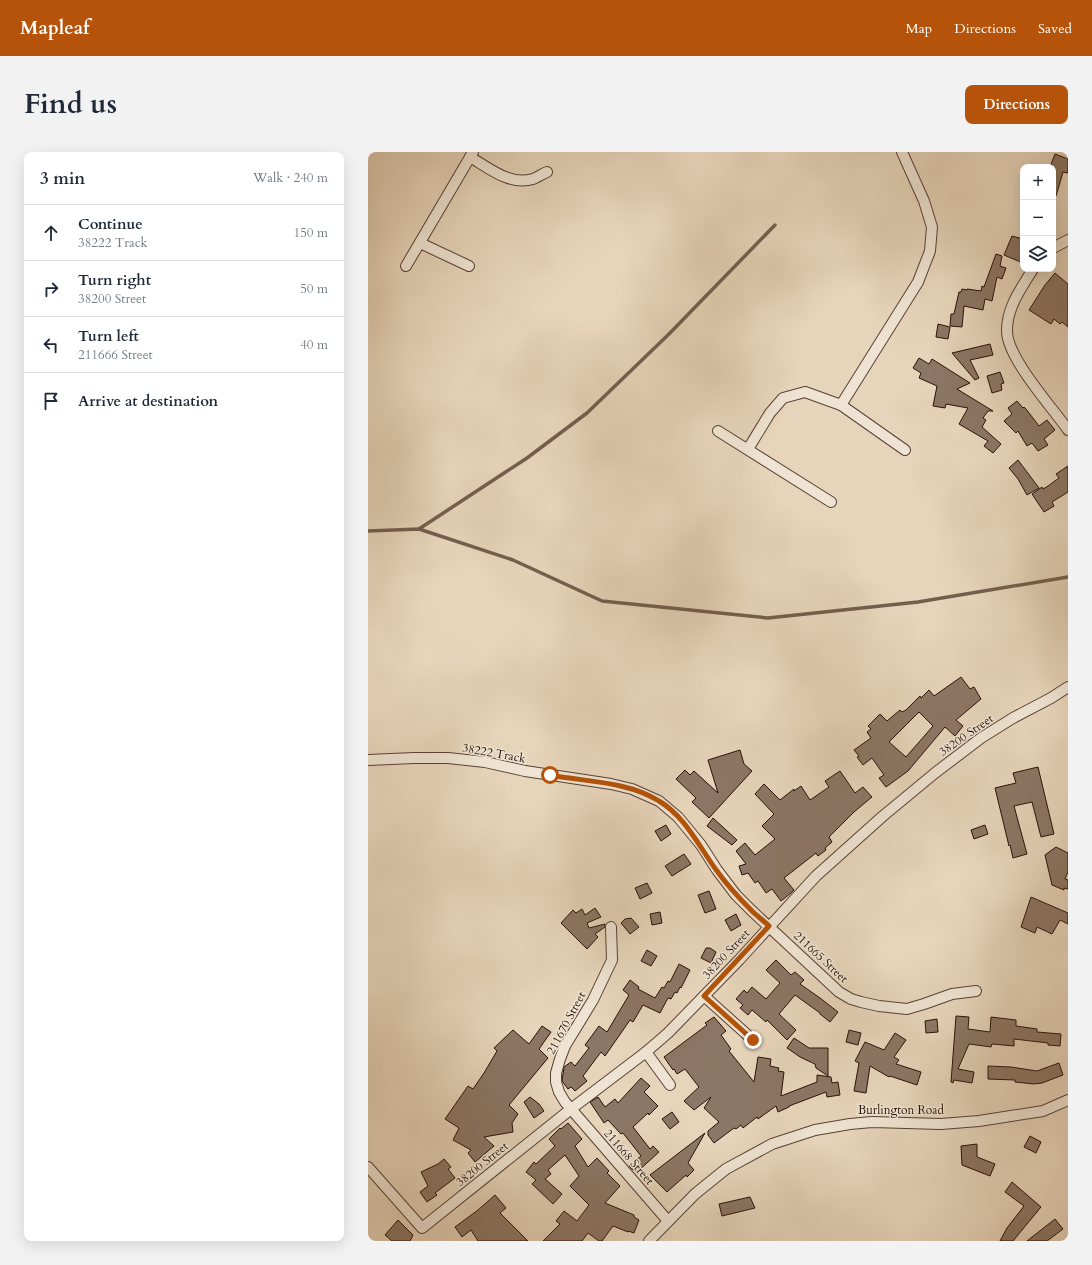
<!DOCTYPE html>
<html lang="en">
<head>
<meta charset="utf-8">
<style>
  :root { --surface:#fff; --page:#f2f2f3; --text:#1f2937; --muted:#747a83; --line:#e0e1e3; --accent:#b45309 }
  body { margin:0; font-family:Cardo,serif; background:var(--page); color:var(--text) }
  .controls { position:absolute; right:12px; top:12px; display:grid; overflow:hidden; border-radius:8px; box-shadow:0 4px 16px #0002 }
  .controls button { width:36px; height:36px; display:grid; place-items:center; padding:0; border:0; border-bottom:1px solid var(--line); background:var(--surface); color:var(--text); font:20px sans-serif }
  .stop { position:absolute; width:12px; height:12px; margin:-9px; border:3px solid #b45309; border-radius:50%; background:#fff }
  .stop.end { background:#b45309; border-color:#fff; box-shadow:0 1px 4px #0008 }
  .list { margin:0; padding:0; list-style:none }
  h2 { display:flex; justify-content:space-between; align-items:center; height:52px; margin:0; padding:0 16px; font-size:17px }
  h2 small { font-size:13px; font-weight:400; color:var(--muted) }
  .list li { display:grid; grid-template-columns:26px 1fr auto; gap:12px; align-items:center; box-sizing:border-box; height:56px; padding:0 16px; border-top:1px solid var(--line) }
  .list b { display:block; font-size:15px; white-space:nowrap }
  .list p { margin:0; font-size:13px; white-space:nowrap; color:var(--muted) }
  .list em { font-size:13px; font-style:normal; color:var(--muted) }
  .icon { flex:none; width:22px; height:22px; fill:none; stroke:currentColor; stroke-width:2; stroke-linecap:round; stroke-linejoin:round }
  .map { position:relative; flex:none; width:700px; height:1089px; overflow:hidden; border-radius:8px }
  header { display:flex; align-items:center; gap:24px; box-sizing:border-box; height:56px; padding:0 20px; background:var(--accent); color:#fff }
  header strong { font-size:19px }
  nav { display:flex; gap:22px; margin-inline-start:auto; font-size:14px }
  .intro { display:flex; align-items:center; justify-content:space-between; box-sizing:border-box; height:96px; padding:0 24px }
  h1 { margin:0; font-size:28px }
  .button { padding:10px 18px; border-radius:8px; background:var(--accent); color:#fff; font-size:14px; font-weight:700 }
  main { display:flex; gap:24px; padding:0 24px }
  aside { flex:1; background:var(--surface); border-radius:8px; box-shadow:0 4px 16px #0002 }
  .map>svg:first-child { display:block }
</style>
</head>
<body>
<header>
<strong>Mapleaf</strong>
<nav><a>Map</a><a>Directions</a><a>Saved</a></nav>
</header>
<div class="intro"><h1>Find us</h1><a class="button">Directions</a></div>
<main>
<aside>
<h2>3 min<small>Walk · 240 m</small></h2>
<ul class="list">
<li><svg class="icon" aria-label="ahead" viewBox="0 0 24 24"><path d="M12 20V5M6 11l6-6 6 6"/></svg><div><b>Continue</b><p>38222 Track</p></div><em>150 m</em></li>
<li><svg class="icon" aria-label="right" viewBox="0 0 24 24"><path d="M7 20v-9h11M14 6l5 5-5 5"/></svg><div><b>Turn right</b><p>38200 Street</p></div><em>50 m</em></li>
<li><svg class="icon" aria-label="left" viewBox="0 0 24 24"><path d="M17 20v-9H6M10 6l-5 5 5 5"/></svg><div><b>Turn left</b><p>211666 Street</p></div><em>40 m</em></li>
<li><svg class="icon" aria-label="arrive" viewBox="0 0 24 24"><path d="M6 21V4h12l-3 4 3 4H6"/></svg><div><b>Arrive at destination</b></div></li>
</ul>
</aside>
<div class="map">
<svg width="700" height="1089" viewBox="0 0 700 1089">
  <rect width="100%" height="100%" fill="#e7d5bb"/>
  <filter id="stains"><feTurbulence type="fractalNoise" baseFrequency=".005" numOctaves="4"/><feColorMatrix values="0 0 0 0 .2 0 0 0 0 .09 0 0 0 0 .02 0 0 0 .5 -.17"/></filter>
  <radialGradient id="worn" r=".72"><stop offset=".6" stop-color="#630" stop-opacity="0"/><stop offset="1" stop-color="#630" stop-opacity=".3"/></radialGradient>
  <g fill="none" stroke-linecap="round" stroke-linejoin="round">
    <g stroke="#745e4e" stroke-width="3.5">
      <polyline points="51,377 159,306 219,261 301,182 407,73"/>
      <polyline points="0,379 51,377 145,408 234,449 400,466 550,450 700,425"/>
    </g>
  </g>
  <g fill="#8c7665" stroke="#291007" fill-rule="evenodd">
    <polygon points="687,2 700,7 700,21 695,20 688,44 685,44 685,15 682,15"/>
    <polygon points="644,84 655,87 655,111 636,103"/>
    <polygon points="628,102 634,104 632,114 638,116 634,127 629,125 624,149 617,147 615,158 596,154 594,175 582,174 583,162 586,162 591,140 593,140 594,137 599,138 599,137 613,139 614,134 616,135"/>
    <polygon points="687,121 700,132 700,175 694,170 692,172 686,167 683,172 661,158 677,133"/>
    <polygon points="570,172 582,175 580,187 568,185"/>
    <polygon points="622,192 625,203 602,208 611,226 607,228 584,201"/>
    <polygon points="551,206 561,212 564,207 602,231 589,237 625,259 620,259 615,266 618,268 614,275 633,292 625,301 616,294 620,289 591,272 600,256 578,252 577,256 565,254 569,234 551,226 553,221 545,216"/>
    <polygon points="632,220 636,231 633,232 634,238 624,241 619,224"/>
    <polygon points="649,249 655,256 656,255 658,257 671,274 679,268 687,278 676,287 680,293 670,299 664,291 659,294 650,279 648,281 636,269 644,262 640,256"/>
    <polygon points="650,308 671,336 659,343 650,327 641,316"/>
    <polygon points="700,314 700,340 684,350 686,354 676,360 664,342 674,335 675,337 680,334 691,326 688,322"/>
    <path d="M593,525L602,537L606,535L613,547L588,568L595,574L587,584L577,575L540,619L518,635L511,626L516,623L504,606L495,613L489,605L491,604L486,598L503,586L499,580L503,577L500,574L512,562L519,569L532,558L534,560L538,558L552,544L553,546L561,538L566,544ZM551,560L565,574L538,605L521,590Z"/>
    <polygon points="372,598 376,612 384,619 341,666 324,650 328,646 308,627 317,618 322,623 326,619 350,641 340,608"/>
    <polygon points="670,615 686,682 673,685 664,650 646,654 659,702 645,706 642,693 641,694 627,636 648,631 645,621"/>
    <polygon points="472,619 487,641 495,635 504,645 486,660 461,685 464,690 457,696 458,698 450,704 448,701 416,726 426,738 423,741 413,749 404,737 398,741 390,729 387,731 380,721 374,723 371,714 378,712 368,699 377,691 387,703 407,687 394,674 406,662 387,642 396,632 412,648 426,637 426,639 433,634 442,648 461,635 457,629"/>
    <polygon points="345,666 369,688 364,693 339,674"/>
    <polygon points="298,673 303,682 293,689 287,679"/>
    <polygon points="617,673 620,682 606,687 603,678"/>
    <polygon points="688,695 700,701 700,720 697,727 700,728 700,737 696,736 696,738 684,733 677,703"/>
    <polygon points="316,702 323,712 304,724 297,714"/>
    <polygon points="279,731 284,741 272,747 267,736"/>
    <polygon points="341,739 348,757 337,761 330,743"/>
    <polygon points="663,745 700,761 700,772 692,768 684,782 669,775 667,781 653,775"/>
    <polygon points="227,756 233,765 219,771 221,776 237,772 237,775 227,782 230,785 219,797 193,771 205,758 208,761 214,757 217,763"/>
    <polygon points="292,760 294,771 284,773 282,762"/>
    <polygon points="368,762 373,773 363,779 357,768"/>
    <polygon points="263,766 271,775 262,782 253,771 257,767"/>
    <polygon points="338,796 342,796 348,800 343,811 333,806"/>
    <polygon points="279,798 289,804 283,814 273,809"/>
    <polygon points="408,808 423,823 427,820 436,828 432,832 452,846 470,860 462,870 452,862 452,861 427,843 411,862 428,878 419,888 399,868 398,870 384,858 380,863 372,856 375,853 368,847 376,838 379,841 384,835 398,847 412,831 398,818"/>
    <polygon points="311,812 322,818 313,836 312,835 309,841 307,840 303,847 300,846 292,861 275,853 265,870 262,868 237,904 233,900 215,924 219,929 207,939 203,935 200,937 194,929 196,915 203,910 207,914 221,896 217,893 231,874 239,880 261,843 255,838 262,828 271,835 270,837 287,846 294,835 296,836 300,829 302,830"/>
    <polygon points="588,864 601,865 600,877 622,880 623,865 648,868 648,874 669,877 669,880 693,882 692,894 680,893 680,891 646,887 646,894 624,892 623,895 601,892 590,917 606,920 604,931 586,928 585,931 583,930"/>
    <polygon points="346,865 358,879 353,883 363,897 361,899 386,930 390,905 403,907 402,914 411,916 410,919 416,920 413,944 449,930 449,923 463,925 464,931 470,930 472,943 459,945 458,940 421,954 421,955 410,960 408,954 390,967 389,965 375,976 373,973 368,977 366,976 346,991 340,983 340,979 351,970 336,956 343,945 326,958 316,949 331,935 317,917 309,922 306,917 305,918 296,905 339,873 337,871"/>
    <polygon points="569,867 570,880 558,881 557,869"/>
    <polygon points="174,874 183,880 171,897 180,906 141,953 150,962 144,971 145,980 116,985 126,994 107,1010 100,1001 103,998 85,988 91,976 77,967 100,934 105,937 116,921 129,899 126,896 145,878 161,892"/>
    <polygon points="481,878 493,881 490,893 478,890"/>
    <polygon points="527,881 538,888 526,905 531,908 528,912 553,920 549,933 522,924 521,925 502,914 498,941 486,939 491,911 487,909 497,890 516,898"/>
    <polygon points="426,886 441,896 460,896 460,924 448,916 447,912 432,905 419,896"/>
    <polygon points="691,911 695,923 674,931 666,932 647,930 647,928 620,927 620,914 643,915 669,919"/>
    <polygon points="273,926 282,934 276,940 290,954 281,963 280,961 265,975 282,997 285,994 291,1000 268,1021 261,1014 273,1004 255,981 253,982 240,968 236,971 222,950 230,945 237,955 247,947 250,951"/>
    <polygon points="162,945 171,952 176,959 166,966 156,950"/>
    <polygon points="304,960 311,970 302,977 294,967"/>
    <polygon points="200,971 214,987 207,994 220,1015 229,1006 241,1019 239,1021 252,1034 237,1051 266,1063 266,1065 271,1068 266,1081 260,1079 260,1080 245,1074 234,1089 231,1089 220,1081 214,1089 175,1089 192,1072 188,1069 196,1059 209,1069 221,1053 202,1034 211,1024 197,1003 180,1018 183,1022 177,1027 194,1042 185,1052 164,1032 168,1028 158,1020 166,1010 168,1012 187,994 181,987 192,976 193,977"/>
    <polygon points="337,981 320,1011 326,1018 319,1025 318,1023 299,1040 282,1023"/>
    <polygon points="662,984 673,990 668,1001 656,995"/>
    <polygon points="609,992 609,1005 627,1012 622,1024 594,1013 593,994"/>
    <polygon points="76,1007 83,1015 80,1017 87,1026 67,1041 69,1043 59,1050 52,1040 60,1034 53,1020 70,1012"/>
    <polygon points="644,1030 673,1055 645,1089 632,1089 639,1076 656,1054 637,1040"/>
    <polygon points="127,1043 138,1056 132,1061 160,1089 110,1089 103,1078 94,1085 87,1075 110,1058"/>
    <polygon points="382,1045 387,1056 354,1064 351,1052"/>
    <polygon points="687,1067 695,1077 679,1089 659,1089"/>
    <polygon points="30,1068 45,1083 42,1089 24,1089 17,1083"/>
  </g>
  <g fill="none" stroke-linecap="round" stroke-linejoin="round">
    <defs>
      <g id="minor">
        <path d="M102,5C121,16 142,34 165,27C170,25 174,22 179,20"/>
        <polyline points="52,91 101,114"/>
        <polyline points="685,96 700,88"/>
        <polyline points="38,114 105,0"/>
        <path d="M665,117C654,135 639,155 639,178C638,205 684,255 700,278"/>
        <polyline points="473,253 550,130 562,99 564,75 556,49 534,0"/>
        <polyline points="350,279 463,350"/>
        <polyline points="380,297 402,261 415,246 437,240 473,253 537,298"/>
        <polyline points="0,608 46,606 80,606 117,610 157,619 243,632 264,637 291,649 310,665 333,693 349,718 368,743 383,758 471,840 483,847 493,850 511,854 539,857 556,852 584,842 608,839"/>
        <polyline points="243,775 244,808 225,848 197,894 192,907 188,921 188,930 191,940 197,950 300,1069"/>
        <polyline points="336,844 385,888"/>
        <polyline points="278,900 302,933"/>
        <polyline points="0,1015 54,1076 203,957 278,900 300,881 371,808 448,724 515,664 567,621 613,586 645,566 683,546 700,535"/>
        <polyline points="281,1089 327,1042 358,1017 404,992 447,978 482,972 504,970 573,972 611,969 675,959 700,948"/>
      </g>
    </defs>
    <use href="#minor" stroke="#584134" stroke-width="12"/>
    <use href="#minor" stroke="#efe4d3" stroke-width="10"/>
  </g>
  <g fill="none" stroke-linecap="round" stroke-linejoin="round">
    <path stroke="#b45309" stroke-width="5" d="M182,623C218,630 259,629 291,649C318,665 331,695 349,719C359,733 371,746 383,758C389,764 396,769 401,774L336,844L385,888"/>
  </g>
  <g text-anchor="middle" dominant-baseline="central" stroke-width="3" stroke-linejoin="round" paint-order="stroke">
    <g font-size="12" fill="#291007" stroke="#efe4d3">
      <text transform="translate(598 583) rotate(-35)">38200 Street</text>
      <text transform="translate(126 601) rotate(10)">38222 Track</text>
      <text transform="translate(358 802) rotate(-47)">38200 Street</text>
      <text transform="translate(453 805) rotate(43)">211665 Street</text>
      <text transform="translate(198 871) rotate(-62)">211670 Street</text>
      <text x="533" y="958">Burlington Road</text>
      <text transform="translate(261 1005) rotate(49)">211668 Street</text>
      <text transform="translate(114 1012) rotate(-39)">38200 Street</text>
    </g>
  </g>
  <rect width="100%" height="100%" filter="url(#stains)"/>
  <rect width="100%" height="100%" fill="url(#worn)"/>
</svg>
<div class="controls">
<button>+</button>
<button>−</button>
<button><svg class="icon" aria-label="layers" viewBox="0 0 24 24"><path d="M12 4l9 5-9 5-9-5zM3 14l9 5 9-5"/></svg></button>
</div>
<div class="stop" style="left:182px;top:623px"></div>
<div class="stop end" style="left:385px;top:888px"></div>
</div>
</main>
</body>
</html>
